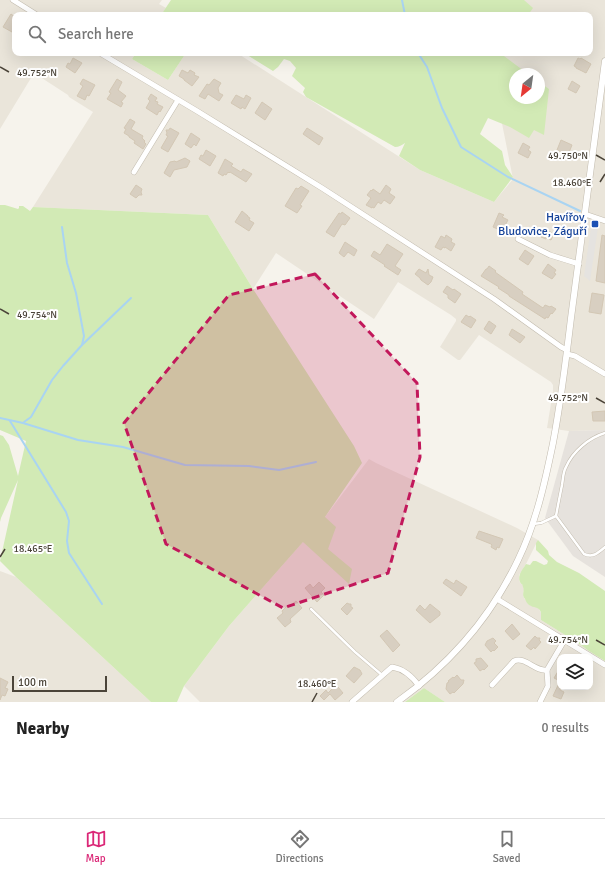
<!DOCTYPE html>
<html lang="en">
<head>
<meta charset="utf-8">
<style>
  :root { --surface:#fff; --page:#f6f6f6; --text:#222; --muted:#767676; --line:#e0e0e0; --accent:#db2777 }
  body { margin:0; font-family:Signika,sans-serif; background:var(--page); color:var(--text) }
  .controls { position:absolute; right:12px; bottom:12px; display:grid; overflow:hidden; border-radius:8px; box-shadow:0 4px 16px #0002 }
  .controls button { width:36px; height:36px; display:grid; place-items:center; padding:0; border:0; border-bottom:1px solid var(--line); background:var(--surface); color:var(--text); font:20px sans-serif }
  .compass { position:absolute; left:509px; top:68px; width:36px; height:36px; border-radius:50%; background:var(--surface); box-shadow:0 4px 16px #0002; rotate:209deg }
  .scale { position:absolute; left:12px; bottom:10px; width:95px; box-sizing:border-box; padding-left:4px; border:2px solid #4b4439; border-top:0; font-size:11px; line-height:14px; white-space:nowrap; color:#4b4439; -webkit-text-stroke:3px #fff; paint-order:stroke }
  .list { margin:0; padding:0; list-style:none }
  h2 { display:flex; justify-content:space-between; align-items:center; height:52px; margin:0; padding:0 16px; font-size:17px }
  h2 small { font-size:13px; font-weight:400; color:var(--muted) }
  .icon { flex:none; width:22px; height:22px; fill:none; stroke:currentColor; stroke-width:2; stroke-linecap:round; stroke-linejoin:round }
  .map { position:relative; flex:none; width:605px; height:702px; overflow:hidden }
  .search { position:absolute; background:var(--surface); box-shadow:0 4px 16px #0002; left:12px; right:12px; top:12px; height:44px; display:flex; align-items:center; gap:10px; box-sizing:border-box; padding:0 14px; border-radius:8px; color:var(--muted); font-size:15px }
  .sheet { height:116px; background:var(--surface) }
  nav { display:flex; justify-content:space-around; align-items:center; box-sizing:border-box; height:56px; border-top:1px solid var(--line); background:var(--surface); font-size:11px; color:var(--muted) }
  nav a { display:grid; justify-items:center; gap:2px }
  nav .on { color:var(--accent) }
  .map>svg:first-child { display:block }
</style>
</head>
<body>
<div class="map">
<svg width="605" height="702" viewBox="0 0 605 702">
  <rect width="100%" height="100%" fill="#f6f3ec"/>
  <g fill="#eae5da" fill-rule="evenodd">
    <path d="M0,0H162L159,4L166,8L161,15H15V53H136L132,59L168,80L186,53H237L420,170L494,202L513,179L492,73L495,53H590V15H501L504,0H605V430L569,431L547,428L553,391V385L551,382L479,335L461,359L460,360H458L440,347L456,321V319L451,315L398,282L374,319L276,253L253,289L208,215L33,207L93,112L69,97L68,95L34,73L0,129ZM515,74H539V98H515Z"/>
    <path d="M369,459L376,463L517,528L538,540L526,564L519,575V578L520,583L523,585L524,590L523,594L524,598L529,605L537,607L539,609L541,613V620L578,643L589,651L605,661V702H445L424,688L405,702H200L184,686L229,626L325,517ZM560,657H590V687H560Z"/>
    <polygon points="0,571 16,577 151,702 0,702"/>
  </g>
  <polygon fill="#e6e2dd" points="605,430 605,577 573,556 545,518 569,431"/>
  <g fill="#d2eab5">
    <polygon points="171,0 524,0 533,8 528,15 213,15 213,14 212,15 161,15"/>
    <polygon points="136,53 186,53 168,80 132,59"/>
    <path d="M244,53H500L528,74H515V98H539V82L549,89L544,135L534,130L529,138L510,127L488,118L480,134L502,151L505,165L513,177L494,202L420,170L399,156L405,143C402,145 399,147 395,147L306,97L303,92L305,88L292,76L296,68L290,61L284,59L278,67L273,71Z"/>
    <polygon points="0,205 5,205 18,209 19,208 19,206 23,206 30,211 33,207 208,215 253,289 354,446 362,463 325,517 336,527 328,549 352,569 349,584 303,542 229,626 184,686 177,702 151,702 16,577 0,561 18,480 1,518 0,522 0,435 3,436 9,445 18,476 26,441 0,430"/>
    <path d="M538,540L548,551L549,555L557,562L579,573L605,591V661L589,651L578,643L541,620C541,617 541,615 541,613C540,607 535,608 531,606C528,605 526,602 525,599C521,594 525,592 523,587C522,582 522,586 520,582C517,575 523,569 526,564L530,565L533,561H536L544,565L547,564L548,561L536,550V543Z"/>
    <polygon points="424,688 445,702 405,702"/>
  </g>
  <polygon fill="#e5e3e0" points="591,227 598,228 590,281 584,276"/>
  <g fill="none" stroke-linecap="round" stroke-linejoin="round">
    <g stroke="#a9d4f2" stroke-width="2">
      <polyline points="402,0 405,15"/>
      <polyline points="418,53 427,67 442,108 461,147 508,177 580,211"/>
      <polyline points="62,227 67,263 76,293 84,336 82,345"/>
      <polyline points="0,418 23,423 78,440 123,447 185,465 249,466 279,470 316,462"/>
      <polyline points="10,421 66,512 69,521 67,541 69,553 102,604"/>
      <polyline points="24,422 31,417 52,380 63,366 82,345 131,298"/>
    </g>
  </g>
  <g fill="#d8cfc1" stroke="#d3c7b4">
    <polygon points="11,14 15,17 15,27 12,32 3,27"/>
    <polygon points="73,58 82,63 75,73 66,67 68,63 70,64"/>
    <polygon points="578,58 580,59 581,58 591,64 586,73 576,68 576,67 574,66"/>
    <polygon points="182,70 188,73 190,70 195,73 194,75 199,77 192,86 184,80 184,79 179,76"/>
    <polygon points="83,79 95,85 89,96 87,95 85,100 77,96 83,86 80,84"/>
    <polygon points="117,79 122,82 118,90 126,96 121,102 123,103 121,107 107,99 111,93 109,92"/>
    <polygon points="214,79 221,83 218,88 219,93 223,95 219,101 208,94 205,99 199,96 207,84 209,85"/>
    <polygon points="572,81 580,86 576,93 568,89"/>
    <polygon points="151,94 157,98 155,101 158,102 157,104 163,107 160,112 159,111 157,115 146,108 150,101 148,99"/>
    <polygon points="236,95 244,99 246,95 251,98 245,109 242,107 241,109 231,103"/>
    <polygon points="262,102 272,109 265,120 255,113"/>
    <polygon points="130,119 135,122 131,129 143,136 142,138 145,141 144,142 146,144 143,149 134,143 135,141 129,137 129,136 124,133 126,129 124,128"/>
    <polygon points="170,128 179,133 168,152 161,148 168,136 166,135 167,133 166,130 169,130"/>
    <polygon points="307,128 323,138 319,145 303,134"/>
    <polygon points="191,133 200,139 196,146 194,144 191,148 185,144"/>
    <polygon points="561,140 572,145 568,155 557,150"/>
    <polygon points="523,143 530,147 528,150 531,152 528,158 518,153"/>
    <polygon points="206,150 216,156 210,166 199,159 201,155 203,156"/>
    <polygon points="185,158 190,161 187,167 174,170 170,177 164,173 170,162 175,161 176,162"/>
    <polygon points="225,159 233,164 231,166 241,172 243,169 252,174 246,182 230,172 229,173 228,172 226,175 224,174 223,176 218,173"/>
    <polygon points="136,185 142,189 141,192 142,195 139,195 136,198 130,194"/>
    <polygon points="386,185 391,189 389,193 395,197 390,204 384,200 381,204 378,202 374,208 372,207 372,208 366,205 371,198 367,195 371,190 372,191 373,189 380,194"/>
    <polygon points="301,186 309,191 300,205 302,206 297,213 285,206 296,188 298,189"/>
    <polygon points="242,211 248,216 248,217 250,218 249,220 254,223 249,231 235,222"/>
    <polygon points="342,212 350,218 345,225 342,224 334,237 326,232 339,213 341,214"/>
    <polygon points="499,213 504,215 502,217 508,220 502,231 493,227"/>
    <polygon points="543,228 554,234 551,240 547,238 546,239 541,237 542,235 540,234"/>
    <polygon points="446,235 452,239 451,242 455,244 451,251 445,247 445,248 443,247 441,250 435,247 441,236 445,238"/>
    <polygon points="602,235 605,236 605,283 596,281"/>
    <polygon points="345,242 357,250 354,256 348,252 344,257 339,253"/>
    <polygon points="387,244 403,254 395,266 401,270 398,275 384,266 385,265 371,256 374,251 380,255"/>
    <polygon points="525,250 534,256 528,265 519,259"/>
    <polygon points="548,264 556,270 554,273 556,274 552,279 542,273"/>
    <polygon points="489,266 496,271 495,272 523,292 522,294 543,308 545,305 550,307 551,306 556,309 552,314 551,313 548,318 546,317 545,319 509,296 509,295 498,288 499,287 481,276 486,269 487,269"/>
    <polygon points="419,269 426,273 428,269 429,275 433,277 431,282 428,285 421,280 420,278 415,274"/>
    <polygon points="447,286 453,290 454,289 461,294 455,303 448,298 448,295 443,292"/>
    <polygon points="592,293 604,295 601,314 589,312"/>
    <polygon points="466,315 469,317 470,316 476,320 471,328 461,322"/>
    <polygon points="489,321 496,326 491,334 484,329"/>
    <polygon points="512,329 525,337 520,343 509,335"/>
    <polygon points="605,411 605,421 593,421 592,412"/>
    <polygon points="479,531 503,539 499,548 497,547 496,550 491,547 492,545 491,544 476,538"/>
    <polygon points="446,579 454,584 456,580 467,587 461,596 443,583"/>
    <polygon points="319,582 325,588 321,592 324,595 317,602 305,588 310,584 313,588"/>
    <polygon points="296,601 302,608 290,619 291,622 285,627 277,618 283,613 282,611 287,606 289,607"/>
    <polygon points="347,603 349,604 351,604 351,607 353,608 347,615 341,609"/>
    <polygon points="430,604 440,612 440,615 430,623 416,610 420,605 425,610"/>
    <polygon points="512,624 520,634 513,640 505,631"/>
    <polygon points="387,630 400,645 393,652 380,636"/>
    <polygon points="535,636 537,638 540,638 539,640 541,642 535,649 534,647 531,650 526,646"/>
    <polygon points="493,638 496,641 494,643 498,647 494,651 493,650 491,652 485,645 487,641"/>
    <polygon points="481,658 488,666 484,670 483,669 480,671 474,663 476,662 476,659"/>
    <polygon points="354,667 360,670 362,674 354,683 346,676"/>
    <polygon points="560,668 560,690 564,692 561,699 553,696 560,681 554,678"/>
    <polygon points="457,675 461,680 464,680 463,684 454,693 453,692 450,694 446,689 447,683 449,682 448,681 453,677 454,678"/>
    <polygon points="0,678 8,682 5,688 8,689 5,696 2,695 0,700"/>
    <polygon points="334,687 336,689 338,687 343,693 335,700 330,694 324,700 320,696 326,690 328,693"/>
  </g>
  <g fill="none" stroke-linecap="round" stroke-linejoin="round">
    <defs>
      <g id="service">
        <path d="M605,433C589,438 573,451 566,467C563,472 563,479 562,485C560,495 558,505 556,516L584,554C593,558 598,553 605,547"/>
        <polyline points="533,524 541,523 556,516"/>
        <polyline points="311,609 355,652 382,675"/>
      </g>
      <g id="minor">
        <polyline points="13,0 37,15"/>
        <polyline points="100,53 197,111 322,188 494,299 561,347 567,350"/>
        <polyline points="134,172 178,100"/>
        <polyline points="585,214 605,221"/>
        <polyline points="518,239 550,255 579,264"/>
        <polyline points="567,354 575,356 605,374"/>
        <polyline points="497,599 605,665"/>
        <path d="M492,685L514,661C525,656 535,672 547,670L564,641"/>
        <path d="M352,702L392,667C404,669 412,676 419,686"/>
        <polyline points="540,702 548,686 547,670"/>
      </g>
      <path id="tertiary" d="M397,702C449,665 491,617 518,560C536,523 545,482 553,443C561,401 566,360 571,318C583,233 593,147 605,61"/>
    </defs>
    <use href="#service" stroke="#c2bbae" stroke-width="3.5"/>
    <use href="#minor" stroke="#c2bbae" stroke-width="6"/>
    <use href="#tertiary" stroke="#c2bbae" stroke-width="7"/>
    <use href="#service" stroke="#fff" stroke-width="2.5"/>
    <use href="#minor" stroke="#fff" stroke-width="5"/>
    <use href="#tertiary" stroke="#fff" stroke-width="6"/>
  </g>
  <path fill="#c2185b" fill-opacity="0.2" stroke="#c2185b" stroke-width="3" stroke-dasharray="8 5" stroke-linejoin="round" d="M315,274L417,383L420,457L388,573L283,608L166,544L124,423L229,295Z"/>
  <path fill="none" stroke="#4b4439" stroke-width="1.5" d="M0,67L9,72M596,155L605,160M600,182L605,174M0,309L9,314M596,398L605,403M0,557L5,549M596,640L605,645M312,702L317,693"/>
  <rect fill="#1a4fb4" stroke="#fff" stroke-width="1.5" x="591" y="220" width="8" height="8" rx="2"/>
  <g text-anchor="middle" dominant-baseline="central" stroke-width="4" stroke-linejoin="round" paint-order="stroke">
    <g font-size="12" fill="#164399" stroke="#fff" text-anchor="end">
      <text x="587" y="217">Havířov,<tspan x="587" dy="14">Bludovice, Záguří</tspan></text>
    </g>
  </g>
  <g font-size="10" text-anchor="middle" fill="#4b4439" stroke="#fff" stroke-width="4" stroke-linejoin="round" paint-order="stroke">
    <text x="37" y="76">49.752°N</text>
    <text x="568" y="159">49.750°N</text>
    <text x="572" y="186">18.460°E</text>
    <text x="37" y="318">49.754°N</text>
    <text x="568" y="401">49.752°N</text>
    <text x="33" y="552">18.465°E</text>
    <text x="568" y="643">49.754°N</text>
    <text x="317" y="687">18.460°E</text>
  </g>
</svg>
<div class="controls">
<button><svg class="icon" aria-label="layers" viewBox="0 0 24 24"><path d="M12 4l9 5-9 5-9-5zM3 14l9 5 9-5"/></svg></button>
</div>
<svg class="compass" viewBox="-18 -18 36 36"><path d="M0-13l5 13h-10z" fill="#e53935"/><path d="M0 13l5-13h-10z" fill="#767676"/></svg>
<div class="scale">100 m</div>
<div class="search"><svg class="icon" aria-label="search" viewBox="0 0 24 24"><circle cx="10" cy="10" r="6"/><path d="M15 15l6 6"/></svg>Search here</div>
</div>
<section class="sheet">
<h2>Nearby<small>0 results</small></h2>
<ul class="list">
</ul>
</section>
<nav>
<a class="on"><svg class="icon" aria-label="map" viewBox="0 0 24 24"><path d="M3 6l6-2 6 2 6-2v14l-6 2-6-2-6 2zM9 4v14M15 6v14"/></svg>Map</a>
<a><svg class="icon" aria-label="directions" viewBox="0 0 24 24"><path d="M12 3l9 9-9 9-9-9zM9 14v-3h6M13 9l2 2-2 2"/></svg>Directions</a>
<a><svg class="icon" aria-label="saved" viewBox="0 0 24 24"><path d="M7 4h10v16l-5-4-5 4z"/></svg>Saved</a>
</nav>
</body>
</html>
